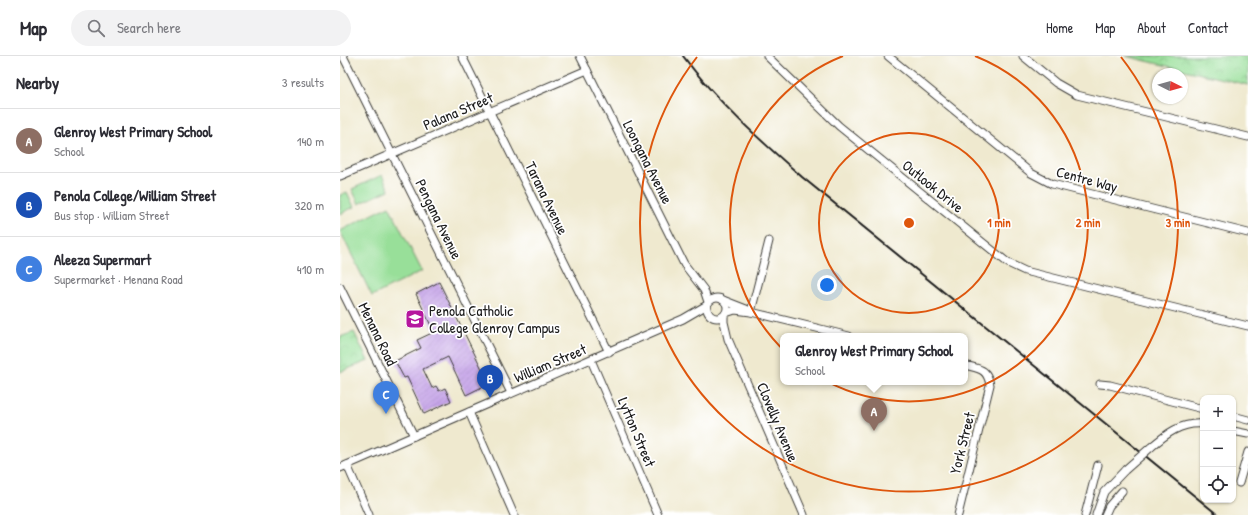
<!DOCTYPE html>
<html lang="en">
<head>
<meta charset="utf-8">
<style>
  :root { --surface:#fff; --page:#f2f2f3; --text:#2b2b33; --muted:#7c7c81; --line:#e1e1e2; --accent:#b5179e }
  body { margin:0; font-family:"Patrick Hand",sans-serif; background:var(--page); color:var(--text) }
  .controls { position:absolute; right:12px; bottom:12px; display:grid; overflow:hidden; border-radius:8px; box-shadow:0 1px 3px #0004 }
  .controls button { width:36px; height:36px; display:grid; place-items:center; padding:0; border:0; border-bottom:1px solid var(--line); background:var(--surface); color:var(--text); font:20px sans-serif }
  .compass { position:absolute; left:812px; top:12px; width:36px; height:36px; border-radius:50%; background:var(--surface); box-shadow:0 1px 3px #0004; rotate:95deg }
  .you { position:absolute; left:487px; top:229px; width:14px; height:14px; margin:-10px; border:3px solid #fff; border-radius:50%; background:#1a73e8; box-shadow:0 0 0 6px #1a73e833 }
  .badge { display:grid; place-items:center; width:26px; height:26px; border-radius:50%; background:var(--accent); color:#fff; font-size:13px; font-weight:700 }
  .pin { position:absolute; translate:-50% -33px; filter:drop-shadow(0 1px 2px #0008) }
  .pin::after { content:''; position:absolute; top:21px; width:14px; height:12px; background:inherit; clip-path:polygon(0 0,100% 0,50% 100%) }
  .popup { position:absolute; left:440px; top:277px; width:188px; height:52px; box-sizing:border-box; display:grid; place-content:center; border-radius:8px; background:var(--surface); filter:drop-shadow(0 1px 3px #0005); font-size:13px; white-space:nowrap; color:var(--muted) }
  .popup b { font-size:15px; color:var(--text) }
  .popup::after { content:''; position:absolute; left:50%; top:100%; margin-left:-8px; border:8px solid transparent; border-top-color:var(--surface) }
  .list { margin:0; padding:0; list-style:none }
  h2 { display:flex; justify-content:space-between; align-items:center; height:52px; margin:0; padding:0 16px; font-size:17px }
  h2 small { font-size:13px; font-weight:400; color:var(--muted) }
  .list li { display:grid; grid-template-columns:26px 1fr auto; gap:12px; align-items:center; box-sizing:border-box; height:64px; padding:0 16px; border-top:1px solid var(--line) }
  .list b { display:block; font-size:15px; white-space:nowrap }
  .list p { margin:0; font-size:13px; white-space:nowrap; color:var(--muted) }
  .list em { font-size:13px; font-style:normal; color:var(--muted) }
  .icon { flex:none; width:22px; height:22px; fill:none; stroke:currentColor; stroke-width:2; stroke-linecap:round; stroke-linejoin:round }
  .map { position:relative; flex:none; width:908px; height:459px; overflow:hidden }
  header { display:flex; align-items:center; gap:24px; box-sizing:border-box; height:56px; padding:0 20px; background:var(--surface); border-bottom:1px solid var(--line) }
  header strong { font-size:19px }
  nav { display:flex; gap:22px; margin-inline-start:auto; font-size:14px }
  .search { width:280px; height:36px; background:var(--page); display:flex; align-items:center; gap:10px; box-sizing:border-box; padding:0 14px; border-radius:22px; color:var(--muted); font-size:15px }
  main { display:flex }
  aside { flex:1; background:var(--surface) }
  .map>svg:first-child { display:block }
</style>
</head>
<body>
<header>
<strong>Map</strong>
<div class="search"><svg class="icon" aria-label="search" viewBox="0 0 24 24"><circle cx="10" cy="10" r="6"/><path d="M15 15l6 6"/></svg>Search here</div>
<nav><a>Home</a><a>Map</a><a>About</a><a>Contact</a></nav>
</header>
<main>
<aside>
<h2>Nearby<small>3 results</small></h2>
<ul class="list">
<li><span class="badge" style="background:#8d6e63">A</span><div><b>Glenroy West Primary School</b><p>School</p></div><em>140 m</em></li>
<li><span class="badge" style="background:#1a4fb4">B</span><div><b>Penola College/William Street</b><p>Bus stop · William Street</p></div><em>320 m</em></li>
<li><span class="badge" style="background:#3f7fe0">C</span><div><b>Aleeza Supermart</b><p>Supermarket · Menana Road</p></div><em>410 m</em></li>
</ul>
</aside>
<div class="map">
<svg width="908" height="459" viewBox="0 0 908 459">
  <defs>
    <pattern id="park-crowns" width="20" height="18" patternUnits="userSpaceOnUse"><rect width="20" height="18" fill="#98df99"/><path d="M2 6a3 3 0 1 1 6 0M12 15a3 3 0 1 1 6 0" fill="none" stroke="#82bf83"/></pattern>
    <pattern id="building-hatch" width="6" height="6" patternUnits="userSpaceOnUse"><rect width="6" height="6" fill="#c29fe7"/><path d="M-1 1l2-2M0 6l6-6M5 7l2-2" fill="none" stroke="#a688c6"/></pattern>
  </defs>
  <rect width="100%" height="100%" fill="#fff"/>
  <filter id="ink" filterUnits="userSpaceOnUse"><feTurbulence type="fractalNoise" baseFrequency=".025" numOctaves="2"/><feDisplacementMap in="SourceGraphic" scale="8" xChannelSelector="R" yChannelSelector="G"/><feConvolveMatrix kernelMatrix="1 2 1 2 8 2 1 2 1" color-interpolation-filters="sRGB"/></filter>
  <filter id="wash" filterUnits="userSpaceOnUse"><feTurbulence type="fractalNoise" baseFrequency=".012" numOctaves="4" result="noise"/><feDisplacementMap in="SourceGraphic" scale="16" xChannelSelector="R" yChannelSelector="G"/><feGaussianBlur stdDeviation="0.9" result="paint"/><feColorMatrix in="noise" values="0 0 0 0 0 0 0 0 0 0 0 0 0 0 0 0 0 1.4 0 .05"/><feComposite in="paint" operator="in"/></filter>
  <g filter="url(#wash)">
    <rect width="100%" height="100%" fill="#efe9cf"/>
    <g fill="url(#park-crowns)" stroke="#5a7e5a">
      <polygon points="785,0 908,0 908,29"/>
      <polygon points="14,276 28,305 0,316 0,281"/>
    </g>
    <g fill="#98df99" stroke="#5a7e5a">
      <polygon points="42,119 49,134 19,148 12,133"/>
      <polygon points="7,136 14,151 0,158 0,139"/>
      <polygon points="49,150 82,215 32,240 0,175"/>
    </g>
    <g id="blocks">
      <polygon fill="url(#building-hatch)" points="99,226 142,313 142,319 143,323 142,325 144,330 126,339 108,301 83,313 92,332 96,330 99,335 105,332 111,345 84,358 67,321 64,322 55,305 81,292 77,284 94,276 76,238"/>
    </g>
  </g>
  <g filter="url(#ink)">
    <use href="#blocks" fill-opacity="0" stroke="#3c3b37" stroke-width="1"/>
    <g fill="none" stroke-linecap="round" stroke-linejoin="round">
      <defs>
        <g id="street">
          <polyline points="3,0 171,337"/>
          <polyline points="122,0 269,296"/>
          <polyline points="240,0 344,208 364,234 368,246"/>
          <polyline points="427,0 499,70 668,207 685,215 908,270"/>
          <polyline points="548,0 691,117 712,128 908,177"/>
          <polyline points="683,0 716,27 737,39 908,81"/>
          <polyline points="0,120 247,14"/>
          <polyline points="0,231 74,380"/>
          <circle cx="377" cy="252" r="10"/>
          <polyline points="383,244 406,253"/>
          <polyline points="411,256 429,185"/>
          <polyline points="386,257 395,254 411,256 509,280"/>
          <polyline points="384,260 384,266 388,283 464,459"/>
          <polyline points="251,304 318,459"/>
          <polyline points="760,328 770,329 863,353"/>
          <polyline points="129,356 174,459"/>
          <polyline points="893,360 908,364"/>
          <polyline points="893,375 908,378"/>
          <path d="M810,392C826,378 841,366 863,368"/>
          <polyline points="7,409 29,459"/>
          <polyline points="0,412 343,263 367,249"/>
          <polyline points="899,427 908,396"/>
          <path d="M618,459L650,329C647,312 639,313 625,309"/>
          <polyline points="745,459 758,409"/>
          <polyline points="756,459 764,436 785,414"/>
          <polyline points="765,459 769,450 782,435"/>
        </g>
      </defs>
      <use href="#street" stroke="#3c3b37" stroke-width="9"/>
      <use href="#street" stroke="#fff" stroke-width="7"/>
      <path stroke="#1c1c1c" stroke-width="2" d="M343,0C377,46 420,84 462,121L878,459"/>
      <defs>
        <polyline id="street-bridge" points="785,414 810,392"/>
      </defs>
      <use href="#street-bridge" stroke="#3c3b37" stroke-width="9" stroke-linecap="butt"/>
      <use href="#street-bridge" stroke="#fff" stroke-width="7"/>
    </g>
  </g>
  <g fill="none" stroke="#de560d" stroke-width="2">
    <circle cx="569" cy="167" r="90"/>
    <path d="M635 0A179 179 0 1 1 503 0"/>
    <path d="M781 1A269 269 0 1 1 357 1"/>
  </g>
  <defs>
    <symbol id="school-square" viewBox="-11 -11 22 22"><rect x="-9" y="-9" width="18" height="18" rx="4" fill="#b5179e" stroke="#fff"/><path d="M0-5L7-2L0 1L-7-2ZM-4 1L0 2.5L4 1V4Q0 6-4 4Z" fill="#fff"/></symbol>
  </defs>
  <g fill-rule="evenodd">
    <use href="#school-square" x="64" y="252" width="22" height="22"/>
  </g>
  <g text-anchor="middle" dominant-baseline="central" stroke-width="3.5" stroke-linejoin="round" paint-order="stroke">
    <g font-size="15" fill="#1c1c1c" stroke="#fff">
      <text transform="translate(118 55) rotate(-23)">Palana Street</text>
      <text transform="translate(308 106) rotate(63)">Loongana Avenue</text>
      <text transform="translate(747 123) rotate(15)">Centre Way</text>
      <text transform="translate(593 130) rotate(39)">Outlook Drive</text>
      <text transform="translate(207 142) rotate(64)">Tarana Avenue</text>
      <text transform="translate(99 163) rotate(64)">Pengana Avenue</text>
      <text transform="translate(38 278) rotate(64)">Menana Road</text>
      <text transform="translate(210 307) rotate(-23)">William Street</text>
      <text transform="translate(438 366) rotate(67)">Clovelly Avenue</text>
      <text transform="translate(297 376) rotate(67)">Lytton Street</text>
      <text transform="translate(622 387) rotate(-76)">York Street</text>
    </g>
    <g font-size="15" fill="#1c1c1c" stroke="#fff" text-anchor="start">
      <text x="89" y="254">Penola Catholic<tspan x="89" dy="17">College Glenroy Campus</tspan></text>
    </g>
  </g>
  <circle cx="569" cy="167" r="6" fill="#de560d" stroke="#fff" stroke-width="2"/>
  <g font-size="12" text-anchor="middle" font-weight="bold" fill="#de560d" stroke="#fff" stroke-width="3.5" stroke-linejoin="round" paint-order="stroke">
    <text x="659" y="171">1 min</text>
    <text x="748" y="171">2 min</text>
    <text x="838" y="171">3 min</text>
  </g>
</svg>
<div class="controls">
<button>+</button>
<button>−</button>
<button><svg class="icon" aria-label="locate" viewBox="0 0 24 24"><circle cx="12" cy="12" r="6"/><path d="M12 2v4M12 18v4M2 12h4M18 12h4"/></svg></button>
</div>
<svg class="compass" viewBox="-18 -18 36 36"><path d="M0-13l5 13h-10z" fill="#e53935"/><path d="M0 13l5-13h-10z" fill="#7c7c81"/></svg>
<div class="you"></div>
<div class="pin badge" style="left:534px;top:375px;background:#8d6e63">A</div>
<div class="popup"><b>Glenroy West Primary School</b>School</div>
<div class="pin badge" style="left:150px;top:342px;background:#1a4fb4">B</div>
<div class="pin badge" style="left:46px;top:358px;background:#3f7fe0">C</div>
</div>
</main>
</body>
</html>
